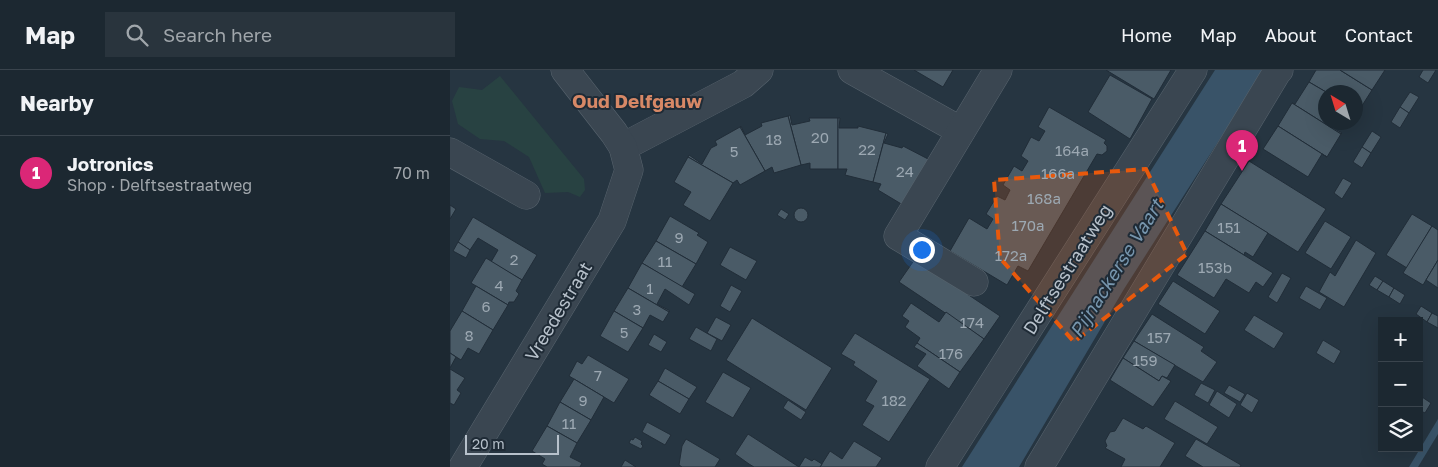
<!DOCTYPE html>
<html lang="en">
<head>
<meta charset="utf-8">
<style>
  :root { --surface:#1c2831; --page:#29343d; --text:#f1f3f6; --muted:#a0a6ab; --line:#3a444d; --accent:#db2777 }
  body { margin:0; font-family:"Golos Text",sans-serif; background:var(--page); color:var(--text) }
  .controls { position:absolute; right:15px; bottom:15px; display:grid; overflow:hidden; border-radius:0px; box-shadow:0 5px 20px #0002 }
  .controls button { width:45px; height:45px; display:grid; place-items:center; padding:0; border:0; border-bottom:1px solid var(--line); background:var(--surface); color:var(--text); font:25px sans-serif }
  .compass { position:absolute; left:868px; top:15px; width:45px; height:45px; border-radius:50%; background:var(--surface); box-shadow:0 5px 20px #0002; rotate:322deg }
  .scale { position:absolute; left:15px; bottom:12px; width:94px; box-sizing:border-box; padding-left:5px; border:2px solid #b7c1cb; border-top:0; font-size:14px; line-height:18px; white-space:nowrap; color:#b7c1cb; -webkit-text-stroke:4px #1f2b36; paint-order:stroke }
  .you { position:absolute; left:471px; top:179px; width:18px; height:18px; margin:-12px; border:4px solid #fff; border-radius:50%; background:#1a73e8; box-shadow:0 0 0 8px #1a73e833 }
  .badge { display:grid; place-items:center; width:32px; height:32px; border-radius:50%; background:var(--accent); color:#fff; font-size:16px; font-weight:700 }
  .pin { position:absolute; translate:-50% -41px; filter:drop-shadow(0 1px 2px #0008) }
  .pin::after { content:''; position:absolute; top:26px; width:18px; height:15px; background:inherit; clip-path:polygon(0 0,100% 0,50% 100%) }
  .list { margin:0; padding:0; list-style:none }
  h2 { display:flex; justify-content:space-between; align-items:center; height:65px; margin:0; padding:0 20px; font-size:21px }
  h2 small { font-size:16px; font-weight:400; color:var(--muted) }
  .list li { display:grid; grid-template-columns:32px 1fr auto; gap:15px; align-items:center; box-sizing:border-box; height:75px; padding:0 20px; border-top:1px solid var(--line) }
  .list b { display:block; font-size:19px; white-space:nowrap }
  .list p { margin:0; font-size:16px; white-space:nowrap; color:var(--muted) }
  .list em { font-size:16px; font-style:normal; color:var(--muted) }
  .icon { flex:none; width:28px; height:28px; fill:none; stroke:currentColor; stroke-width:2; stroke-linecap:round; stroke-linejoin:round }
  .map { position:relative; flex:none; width:988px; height:397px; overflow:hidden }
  header { display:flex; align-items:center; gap:30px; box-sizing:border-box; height:70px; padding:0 25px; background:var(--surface); border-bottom:1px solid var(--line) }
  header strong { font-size:24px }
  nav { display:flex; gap:28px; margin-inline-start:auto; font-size:18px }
  .search { width:350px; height:45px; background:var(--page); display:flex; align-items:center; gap:12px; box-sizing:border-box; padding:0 18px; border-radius:0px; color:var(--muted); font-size:19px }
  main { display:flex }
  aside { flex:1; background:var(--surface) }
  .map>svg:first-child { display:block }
</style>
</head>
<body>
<header>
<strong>Map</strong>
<div class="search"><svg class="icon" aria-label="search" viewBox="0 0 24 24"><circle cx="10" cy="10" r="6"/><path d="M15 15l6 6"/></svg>Search here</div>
<nav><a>Home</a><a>Map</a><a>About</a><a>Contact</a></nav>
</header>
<main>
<aside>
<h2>Nearby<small></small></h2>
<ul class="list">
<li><span class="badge">1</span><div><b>Jotronics</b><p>Shop · Delftsestraatweg</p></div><em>70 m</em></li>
</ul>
</aside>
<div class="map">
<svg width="988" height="397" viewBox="0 0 988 397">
  <rect width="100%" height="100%" fill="#263541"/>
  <polygon fill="#284242" points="50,6 134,109 135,120 130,127 118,122 95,123 79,87 54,71 30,69 8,54 2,31 9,17 32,20"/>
  <g fill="#395368">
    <polygon points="765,0 814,0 674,219 569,397 512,397"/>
    <polygon points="988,349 988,364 968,397 959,397"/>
  </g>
  <g fill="#4a5b67" stroke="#212d38">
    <polygon points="464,0 503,0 493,17"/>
    <polygon points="656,0 721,0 704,29"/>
    <polygon points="866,0 890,0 922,20 908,42 906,41 906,22 876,22 859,12"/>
    <polygon points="890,0 935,0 922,20"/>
    <polygon points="973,0 986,0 978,13 969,7"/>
    <polygon points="660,5 702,29 680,69 638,42"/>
    <polygon points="859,12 876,22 876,52 889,52 885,59 892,63 891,64 842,33 845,34"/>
    <polygon points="960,22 969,27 959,43 950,37"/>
    <polygon points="842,33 891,64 877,87 828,56"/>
    <polygon points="599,37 656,70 654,73 657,76 657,81 652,85 647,84 578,201 568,196 557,215 500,181 519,148 537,159 543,149 536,144 547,126 555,130 560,120 553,115 564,96 572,101 578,91 571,86 581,67 589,71 595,61 588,57"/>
    <polygon points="950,37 959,43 950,58 941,52"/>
    <polygon points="340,45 342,55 360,51 359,48 388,48 388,99 360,99 360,93 351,95 338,46"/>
    <polygon points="338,46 351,95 324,103 322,97 315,101 290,57 291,56 295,65 312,56 311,53"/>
    <polygon points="388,48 390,48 389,58 408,58 408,56 436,63 423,112 395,105 397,99 388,99"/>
    <polygon points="828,56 877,87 872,84 858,107 813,79"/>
    <polygon points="290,57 315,101 290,115 287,110 283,113 238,87 239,85 252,94 261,78 267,75 265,71"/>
    <polygon points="922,61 931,67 921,83 912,77"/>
    <polygon points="436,63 438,64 434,73 452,78 453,76 480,90 453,135 428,120 431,114 423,112"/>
    <polygon points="912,77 921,83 912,98 903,92"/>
    <polygon points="238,87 283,113 260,151 233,135 241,122 224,112"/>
    <polygon points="799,91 876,139 848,182 771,134"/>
    <polygon points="893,108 902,113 892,129 884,123"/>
    <polygon points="771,134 818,163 803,187 795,182 794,185 755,161"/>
    <polygon points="0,135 6,139 0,149"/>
    <circle cx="351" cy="145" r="7"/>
    <polygon points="331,139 339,144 335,150 327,145"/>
    <polygon points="962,144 982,156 957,198 936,185"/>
    <polygon points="220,146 249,163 247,165 258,172 246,194 206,171"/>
    <polygon points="23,147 87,185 72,210 41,192 48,180 28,168 20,180 8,172"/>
    <polygon points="875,151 901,167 881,199 855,183"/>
    <polygon points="982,156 988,160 988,190 973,215 953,203"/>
    <polygon points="755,161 823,203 813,217 806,212 799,223 776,209 764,228 727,205"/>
    <polygon points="906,170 926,183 894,237 869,222 880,202 885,206"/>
    <polygon points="206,171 246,194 232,217 192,193"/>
    <polygon points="8,172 20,180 16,188 3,181"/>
    <polygon points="280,177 307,191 296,210 270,195"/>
    <polygon points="36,188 72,210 66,221 69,224 64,232 59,232 58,235 21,213"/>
    <polygon points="465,189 550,246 534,269 449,212"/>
    <polygon points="988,190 988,218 976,210"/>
    <polygon points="192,193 245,224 239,235 215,219 207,234 220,241 219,242 178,218"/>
    <polygon points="832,203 841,208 827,233 818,227"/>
    <polygon points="925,206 933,211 927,220 919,215"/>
    <polygon points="723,211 770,241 755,264 708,234"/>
    <polygon points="933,211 944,218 939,227 927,220"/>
    <polygon points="281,215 292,221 280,242 270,236"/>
    <polygon points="26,216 58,235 43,260 12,241"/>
    <polygon points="856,216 877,228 870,240 849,228"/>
    <polygon points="178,218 219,242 213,252 200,245 193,258 164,241"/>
    <polygon points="944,218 955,225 950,234 939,227"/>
    <polygon points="461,233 489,252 496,242 534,269 510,302 467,273 470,268 455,257 459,251 452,246"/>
    <polygon points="971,236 982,243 977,252 966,244"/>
    <polygon points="12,241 43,260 29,284 18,278 11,290 0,283 0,261"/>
    <polygon points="164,241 193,258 178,282 150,266"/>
    <polygon points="982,243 988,246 988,258 977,252"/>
    <polygon points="702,244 754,277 751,281 767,292 753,312 684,271"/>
    <polygon points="804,245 834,263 824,279 794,260"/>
    <polygon points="266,247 281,255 272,271 257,263"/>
    <polygon points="302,248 382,298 356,340 276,290"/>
    <polygon points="246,257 267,269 261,281 239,269"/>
    <polygon points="405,263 480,309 439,372 412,355 424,336 415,331 427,311 403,295 405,292 391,284"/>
    <polygon points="204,264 217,272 211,282 198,275"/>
    <polygon points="873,270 891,281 884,294 866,283"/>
    <polygon points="684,271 725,295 717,308 712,306 709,311 673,288"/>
    <polygon points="467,273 510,302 499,319 467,296 476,284 464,277"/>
    <polygon points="0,283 6,287 0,298"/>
    <polygon points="138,285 179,309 164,333 119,306 127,291 132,294"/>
    <polygon points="673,288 709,311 712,306 721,311 703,337 660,310"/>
    <polygon points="215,298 247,317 239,329 208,311"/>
    <polygon points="0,299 15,308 7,320 11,323 4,335 0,333"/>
    <polygon points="273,302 301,318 283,348 255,332"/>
    <polygon points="124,309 154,327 141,350 110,332"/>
    <polygon points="208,311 239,329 230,344 199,325"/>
    <polygon points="751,313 765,320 758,333 744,325"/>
    <polygon points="779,315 795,324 790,332 774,323"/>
    <polygon points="767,321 787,334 779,348 759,335"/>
    <polygon points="797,323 809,330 802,343 790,335"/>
    <polygon points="969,325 981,333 975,343 969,340"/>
    <polygon points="338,330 356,342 351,350 333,338"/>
    <polygon points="725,331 768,357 757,374 714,349"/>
    <polygon points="110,332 141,350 127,373 97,356"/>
    <polygon points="673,348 693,359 696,356 725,373 710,397 671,397 675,389 655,378 657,376 655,371 660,362 665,361"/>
    <polygon points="197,352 221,365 215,375 192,362"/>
    <polygon points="97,356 127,373 120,387 132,393 130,397 97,397 92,394 95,389 82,381"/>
    <polygon points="298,364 349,397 304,397 299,394 285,384"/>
    <polygon points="185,367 192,371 191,374 193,376 191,379 179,373 181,369 183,370"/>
    <polygon points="236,369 270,389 265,397 232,397 229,395 232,376"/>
    <polygon points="746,369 791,395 790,397 753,397 735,386"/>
    <polygon points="404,371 432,388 426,397 370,397 380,381 392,389"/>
    <polygon points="355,387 362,391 364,389 372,394 370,397 349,397"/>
    <polygon points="175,390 186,397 171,397"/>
  </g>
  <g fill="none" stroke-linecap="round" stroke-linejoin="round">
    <defs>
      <g id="minor">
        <polyline points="402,0 511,61"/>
        <polyline points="173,77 293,14 309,0"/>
        <polyline points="0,82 76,125"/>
        <polyline points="524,212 448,166 548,0"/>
        <polyline points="13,397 162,151 179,100 173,77 164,63 115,0"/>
        <polyline points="589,397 827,2 829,0"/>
      </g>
      <polyline id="tertiary" points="490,397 743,0"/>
    </defs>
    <use href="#minor" stroke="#58646e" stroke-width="29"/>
    <use href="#tertiary" stroke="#58646e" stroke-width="29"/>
    <use href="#minor" stroke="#3a4651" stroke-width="28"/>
    <use href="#tertiary" stroke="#3a4651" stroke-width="28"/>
  </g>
  <path fill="#e8590c" fill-opacity="0.2" stroke="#e8590c" stroke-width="4" stroke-dasharray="10 6" stroke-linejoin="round" d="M696,99L737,184L624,272L550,188L544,110Z"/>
  <g text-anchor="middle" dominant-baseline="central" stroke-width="4" stroke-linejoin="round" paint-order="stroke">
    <g font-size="15" fill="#9ca8b2">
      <text x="370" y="67">20</text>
      <text x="324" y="69">18</text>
      <text x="417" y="79">22</text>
      <text x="622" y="80">164a</text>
      <text x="284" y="81">5</text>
      <text x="455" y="101">24</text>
      <text x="608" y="103">166a</text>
      <text x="594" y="128">168a</text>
      <text x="578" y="155">170a</text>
      <text x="779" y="157">151</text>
      <text x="229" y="167">9</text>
      <text x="561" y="185">172a</text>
      <text x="64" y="189">2</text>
      <text x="215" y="191">11</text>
      <text x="765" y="197">153b</text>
      <text x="49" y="215">4</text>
      <text x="200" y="218">1</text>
      <text x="36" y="236">6</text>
      <text x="187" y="239">3</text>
      <text x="522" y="252">174</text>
      <text x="174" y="262">5</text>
      <text x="19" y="265">8</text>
      <text x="709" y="267">157</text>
      <text x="501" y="283">176</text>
      <text x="695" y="290">159</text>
      <text x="148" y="305">7</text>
      <text x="133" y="330">9</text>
      <text x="444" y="330">182</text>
      <text x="119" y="353">11</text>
    </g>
    <g font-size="18" fill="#b7c1cb" stroke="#1f2b36">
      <text transform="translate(617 199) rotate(-58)">Delftsestraatweg</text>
      <text transform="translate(108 241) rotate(-59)">Vreedestraat</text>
    </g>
    <g font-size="19" font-weight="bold" fill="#d78866" stroke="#1f2b36">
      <text x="187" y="30">Oud Delfgauw</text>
    </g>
    <g font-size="19" font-style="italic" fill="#7796ae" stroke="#1f2b36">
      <text transform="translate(666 198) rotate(-58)">Pijnackerse Vaart</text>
    </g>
  </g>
</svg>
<div class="controls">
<button>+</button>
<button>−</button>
<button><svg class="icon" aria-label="layers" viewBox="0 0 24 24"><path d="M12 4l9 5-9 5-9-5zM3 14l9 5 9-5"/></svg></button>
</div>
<svg class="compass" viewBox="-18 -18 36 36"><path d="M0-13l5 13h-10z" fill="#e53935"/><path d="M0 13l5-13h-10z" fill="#a0a6ab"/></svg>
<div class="scale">20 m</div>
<div class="you"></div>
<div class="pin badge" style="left:792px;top:101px">1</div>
</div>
</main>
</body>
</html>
